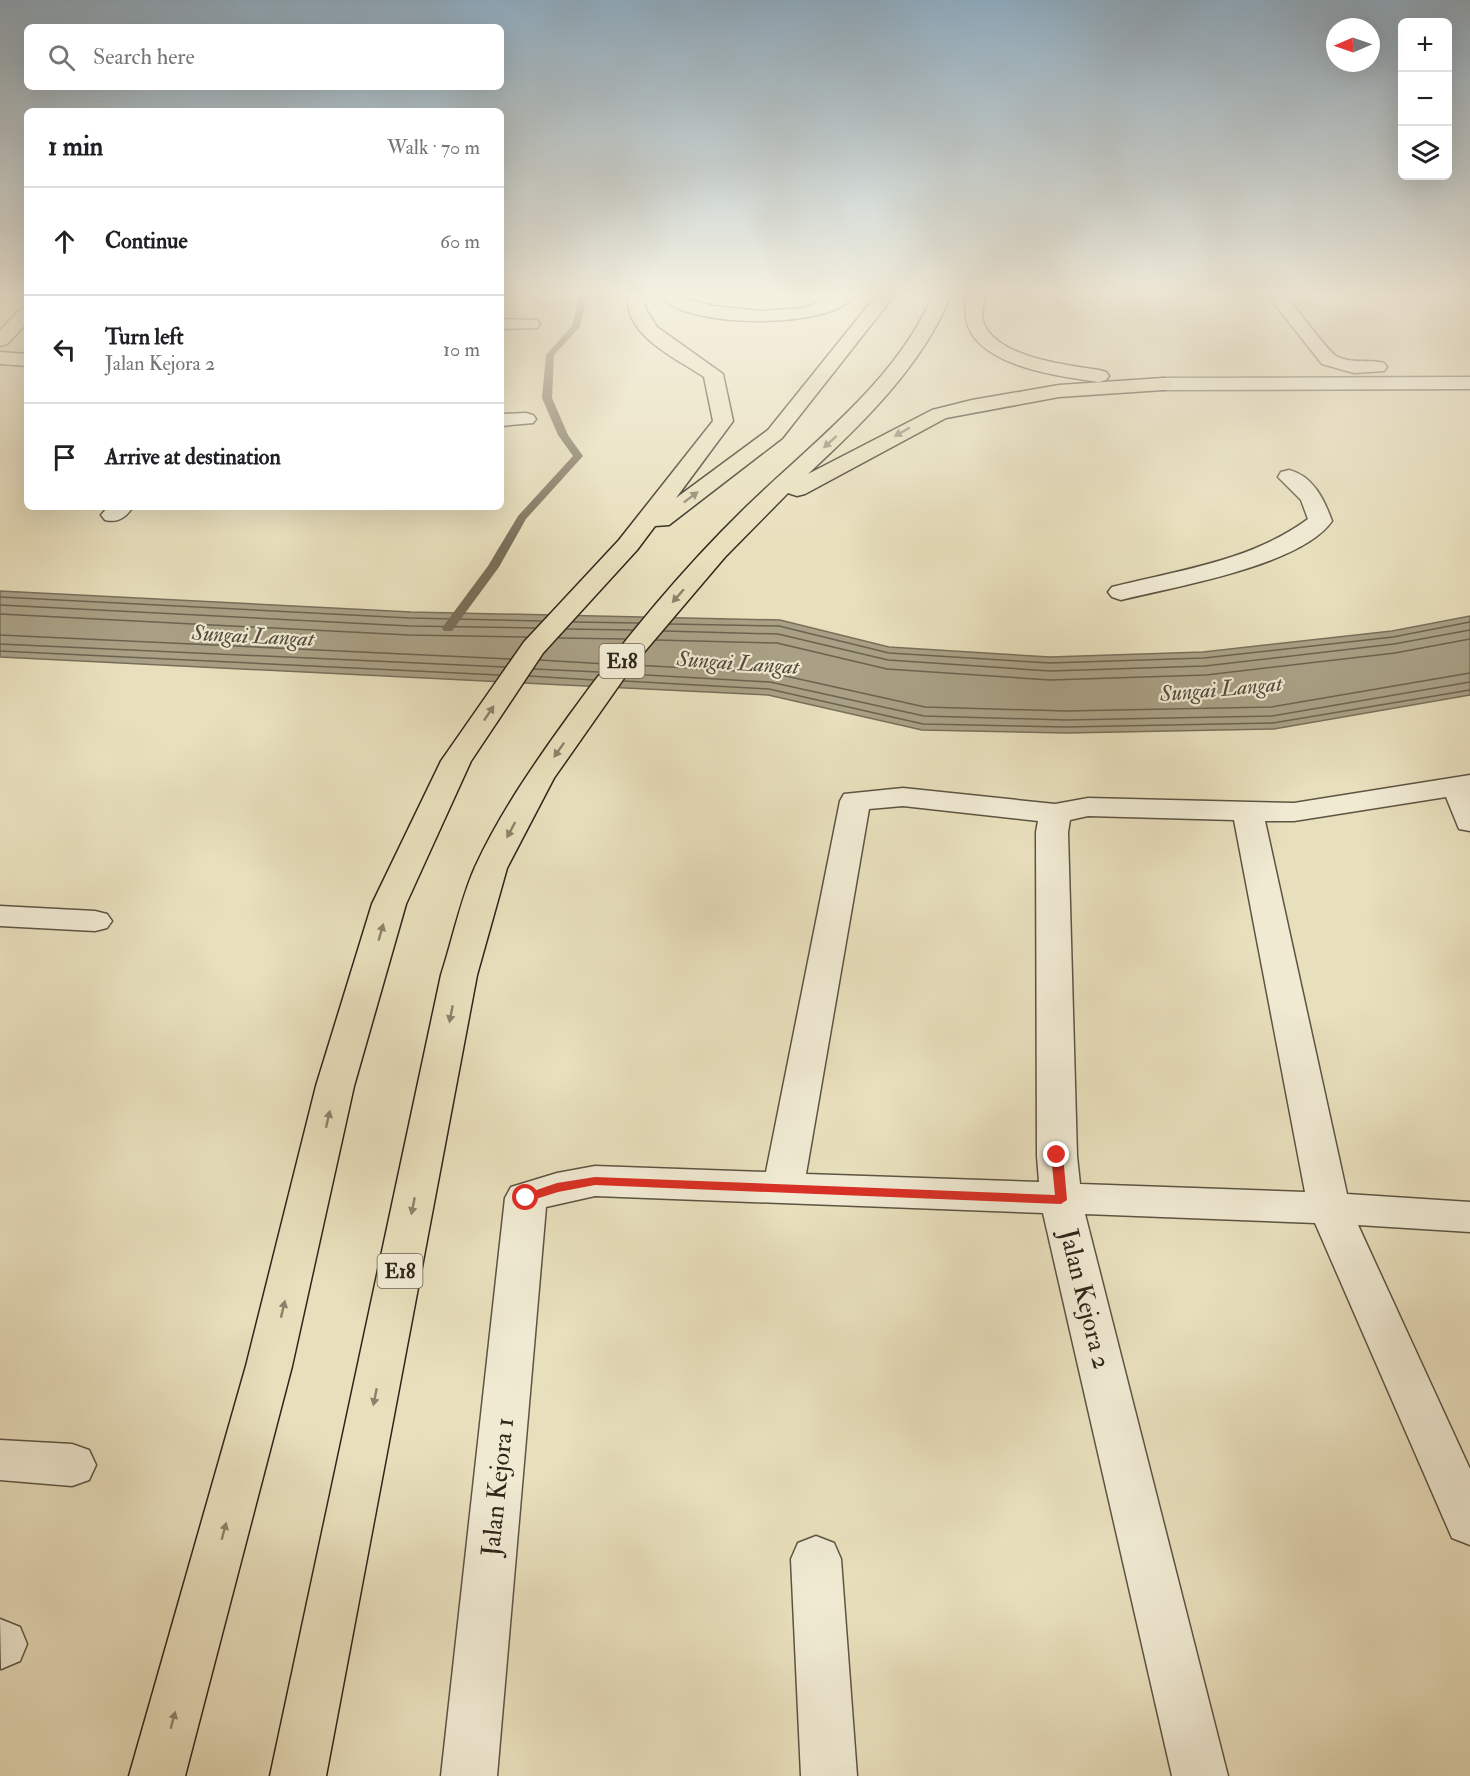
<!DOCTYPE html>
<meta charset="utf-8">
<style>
:root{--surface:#fff;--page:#f6f6f6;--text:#202124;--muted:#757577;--line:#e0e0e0}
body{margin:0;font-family:"IM FELL Double Pica",serif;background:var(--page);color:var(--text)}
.controls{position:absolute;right:18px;top:18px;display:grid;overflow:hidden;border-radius:9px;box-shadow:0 6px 24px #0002}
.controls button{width:54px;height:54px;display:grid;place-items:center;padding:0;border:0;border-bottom:2px solid var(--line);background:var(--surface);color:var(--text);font:30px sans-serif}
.compass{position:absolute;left:1326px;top:18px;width:54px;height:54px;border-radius:50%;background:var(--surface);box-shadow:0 6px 24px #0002;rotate:268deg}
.stop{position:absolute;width:18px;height:18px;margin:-14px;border:4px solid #d93025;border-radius:50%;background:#fff}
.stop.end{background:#d93025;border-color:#fff;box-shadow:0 2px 6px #0008}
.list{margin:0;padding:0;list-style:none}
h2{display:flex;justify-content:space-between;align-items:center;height:78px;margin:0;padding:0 24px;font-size:26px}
h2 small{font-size:20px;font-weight:400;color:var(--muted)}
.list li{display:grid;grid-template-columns:39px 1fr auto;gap:18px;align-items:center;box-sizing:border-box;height:108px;padding:0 24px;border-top:2px solid var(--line)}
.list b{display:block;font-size:22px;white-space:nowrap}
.list p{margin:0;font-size:20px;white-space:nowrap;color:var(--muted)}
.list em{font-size:20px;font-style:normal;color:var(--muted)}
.icon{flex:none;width:33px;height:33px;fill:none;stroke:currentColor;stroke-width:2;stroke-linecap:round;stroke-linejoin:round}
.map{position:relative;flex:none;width:1470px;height:1776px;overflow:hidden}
.search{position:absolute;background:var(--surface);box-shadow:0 6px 24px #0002;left:24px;top:24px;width:480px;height:66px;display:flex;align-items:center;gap:15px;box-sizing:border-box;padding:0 21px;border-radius:9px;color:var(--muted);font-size:22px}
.panel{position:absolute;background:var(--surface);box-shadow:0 6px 24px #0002;left:24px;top:108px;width:480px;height:402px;border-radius:9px}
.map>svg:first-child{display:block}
.water{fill:#a9a085;stroke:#786f5a;stroke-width:1.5}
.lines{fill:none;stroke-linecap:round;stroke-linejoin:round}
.shore{stroke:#6c6350;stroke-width:1.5}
.stream{fill:#786f5a;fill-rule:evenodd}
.minor-casing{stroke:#5d5442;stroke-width:3}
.highway-casing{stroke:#2f261a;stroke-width:3}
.minor{fill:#f0ead3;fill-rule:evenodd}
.highway{fill:#e8dfbc;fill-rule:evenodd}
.oneway{fill:#8c826b}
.route{fill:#d93025}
.labels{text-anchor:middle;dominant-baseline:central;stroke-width:4.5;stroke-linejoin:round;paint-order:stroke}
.shield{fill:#f0ead3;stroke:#696152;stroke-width:1.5}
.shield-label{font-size:20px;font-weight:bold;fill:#2f261a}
.water-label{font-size:22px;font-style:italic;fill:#544b3a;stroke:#f0ead3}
.near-street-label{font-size:26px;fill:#2f261a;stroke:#f0ead3}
</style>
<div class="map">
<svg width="1470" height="1776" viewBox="0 0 1470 1776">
<rect width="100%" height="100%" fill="#e8dfbc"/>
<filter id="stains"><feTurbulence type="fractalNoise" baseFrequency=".00333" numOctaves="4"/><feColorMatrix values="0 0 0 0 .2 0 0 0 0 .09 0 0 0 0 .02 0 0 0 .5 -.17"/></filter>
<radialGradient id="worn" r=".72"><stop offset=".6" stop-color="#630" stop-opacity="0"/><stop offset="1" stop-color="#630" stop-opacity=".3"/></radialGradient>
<path class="water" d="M 0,591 L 411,612 L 780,620 L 889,647 L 1050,657 L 1203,652 L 1392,631 L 1470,616 L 1470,695 L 1274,729 L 1067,733 L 922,730 L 768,695 L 0,657 Z"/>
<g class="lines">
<g class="shore">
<path d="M 0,597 L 410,618 L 541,621"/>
<path d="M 0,605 L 410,626 L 535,628"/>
<path d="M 0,614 L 409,635 L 526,637"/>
<path d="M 574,622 L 638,623"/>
<path d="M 670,624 L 779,626 L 889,653 L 1050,663 L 1204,658 L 1393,637 L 1470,622"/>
<path d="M 567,629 L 632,630"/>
<path d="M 664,631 L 778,634 L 888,660 L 1050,671 L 1205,666 L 1394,644 L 1470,630"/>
<path d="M 0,635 L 511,659"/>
<path d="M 559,638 L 625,639"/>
<path d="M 656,640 L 777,643 L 887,669 L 1050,680 L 1206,675 L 1395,653 L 1470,639"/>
<path d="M 0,644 L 505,667"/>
<path d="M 0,651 L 499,675"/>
<path d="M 540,660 L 606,664"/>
<path d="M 635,665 L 772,673 L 925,707 L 1066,711 L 1271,707 L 1470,673"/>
<path d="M 534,669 L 599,672"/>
<path d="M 629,674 L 770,682 L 924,716 L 1066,720 L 1272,716 L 1470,682"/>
<path d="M 529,676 L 594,680"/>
<path d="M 624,681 L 769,689 L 923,724 L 1066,727 L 1273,723 L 1470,690"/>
</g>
<path class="stream" d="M 579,297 L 587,297 L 580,327 L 554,355 L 552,398 L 568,435 L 583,456 L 526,519 L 499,567 L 452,631 L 444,631 L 442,628 L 488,566 L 518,516 L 573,456 L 558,435 L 542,398 L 546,355 L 572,326 Z"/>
<defs>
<g id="minor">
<path d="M 1269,297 L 1287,297 C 1296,308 1327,350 1336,356 C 1350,364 1369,359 1384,363 L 1387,367 L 1384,371 L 1354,373 L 1322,364 Z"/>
<path d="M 27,308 L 27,323 L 7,344 L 0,346 L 0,330 L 21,309 Z"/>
<path d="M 501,319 L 537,320 L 540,324 L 537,328 L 501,329 Z"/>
<path d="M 0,352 L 27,354 L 27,366 L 0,364 Z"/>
<path d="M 1470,377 L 1470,389 L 1163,390 L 1156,388 L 1153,384 L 1156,380 L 1163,378 Z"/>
<path d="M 526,413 L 533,415 L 536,419 L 533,423 L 501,426 L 501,414 Z"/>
<path d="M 1289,470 C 1313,476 1324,499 1332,521 C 1301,566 1173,587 1121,600 L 1112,597 L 1108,592 L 1112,587 C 1179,570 1251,561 1308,519 L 1301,500 L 1278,477 L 1281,472 Z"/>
<path d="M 108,507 L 133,507 C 125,518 118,523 105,520 L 101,515 Z"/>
<path d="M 1470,775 L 1470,831 L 1459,829 L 1446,797 L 1294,821 L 1265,821 L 1347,1194 L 1470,1202 L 1470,1232 L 1358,1225 L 1470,1469 L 1470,1545 L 1452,1538 L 1315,1223 L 1085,1214 L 1228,1776 L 1172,1776 L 1043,1213 L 595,1196 L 546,1207 L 497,1776 L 441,1776 L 505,1198 L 511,1187 L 557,1173 L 595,1166 L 766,1172 L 840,801 L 844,794 L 903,788 L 1055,804 L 1088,798 L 1294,803 ZM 903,806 L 1038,821 L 1036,832 L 1037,1156 L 1039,1182 L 806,1174 L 869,809 ZM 1088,816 L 1234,820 L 1305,1192 L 1080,1184 L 1077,1156 L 1068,832 L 1070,820 Z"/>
<path d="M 0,906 L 95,911 L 107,914 L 112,921 L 107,928 L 95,931 L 0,926 Z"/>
<path d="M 0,1440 L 72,1444 L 89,1450 L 96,1465 L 89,1480 L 72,1486 L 0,1480 Z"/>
<path d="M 816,1536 L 834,1543 L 841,1559 L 857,1776 L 801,1776 L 791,1559 L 798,1543 Z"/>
<path d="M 0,1619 L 20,1627 L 27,1644 L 20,1661 L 1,1669 Z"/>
</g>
<g id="highway">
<path d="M 628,297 L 646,297 L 645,308 L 657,327 L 723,374 L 733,421 L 676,498 L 768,430 L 875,297 L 893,297 L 782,438 L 669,525 L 655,526 L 637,550 L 543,653 L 471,761 L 406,904 L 354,1086 L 292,1366 L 185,1776 L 129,1776 L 246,1366 L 316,1086 L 372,904 L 441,761 L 524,642 L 619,540 L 713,421 L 704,377 C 676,358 625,336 628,297 Z"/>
<path d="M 662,297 L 680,297 L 713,306 L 760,311 L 805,308 L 832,297 L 853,297 C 829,330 683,328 662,297 Z"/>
<path d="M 932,297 L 950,297 C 922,366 862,424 808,474 L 932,410 L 972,400 L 1059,385 L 1163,378 L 1170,380 L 1173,384 L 1170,388 L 1163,390 L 1059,397 L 946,418 L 805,494 L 797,496 L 788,493 L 725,557 L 634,664 L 554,778 L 507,868 L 477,975 L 326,1776 L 270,1776 L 441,975 C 452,941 461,898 475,867 C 500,813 534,764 568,717 C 622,642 681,570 747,506 C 812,443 895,382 932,297 Z"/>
<path d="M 967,297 L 985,297 C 983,305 981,316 984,324 C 999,358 1067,365 1099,370 L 1106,372 L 1109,376 L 1106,380 L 1099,382 C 1053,375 951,364 967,297 Z"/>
</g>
</defs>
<use href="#minor" class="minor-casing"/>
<use href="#highway" class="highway-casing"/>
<use href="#minor" class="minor"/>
<use href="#highway" class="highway"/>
</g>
<defs><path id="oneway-solid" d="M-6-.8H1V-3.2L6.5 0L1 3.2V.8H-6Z" transform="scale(1.5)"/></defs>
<g class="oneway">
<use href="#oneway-solid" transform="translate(902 432) rotate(151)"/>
<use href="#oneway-solid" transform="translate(830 442) rotate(138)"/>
<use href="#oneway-solid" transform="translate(691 497) rotate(-37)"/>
<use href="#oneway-solid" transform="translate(678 596) rotate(131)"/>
<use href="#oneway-solid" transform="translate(489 713) rotate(-56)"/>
<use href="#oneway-solid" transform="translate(559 750) rotate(125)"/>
<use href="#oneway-solid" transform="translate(511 830) rotate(118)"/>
<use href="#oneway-solid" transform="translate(381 932) rotate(-74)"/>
<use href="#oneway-solid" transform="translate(451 1014) rotate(101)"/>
<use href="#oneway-solid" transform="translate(328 1119) rotate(-77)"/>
<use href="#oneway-solid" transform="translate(413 1206) rotate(101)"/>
<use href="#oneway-solid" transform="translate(283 1309) rotate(-77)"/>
<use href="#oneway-solid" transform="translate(375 1397) rotate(101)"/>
<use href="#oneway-solid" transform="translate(224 1531) rotate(-75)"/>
<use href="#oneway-solid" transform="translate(173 1720) rotate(-75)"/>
</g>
<linearGradient id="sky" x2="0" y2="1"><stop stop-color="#8facc0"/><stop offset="0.54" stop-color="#f5f1e1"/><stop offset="1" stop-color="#f5f1e1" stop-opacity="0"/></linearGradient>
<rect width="1470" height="545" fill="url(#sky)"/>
<path class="route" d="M 1057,1151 L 1063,1155 L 1067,1200 L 1061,1204 L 595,1185 L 558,1192 L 526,1202 L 520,1198 L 522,1195 L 557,1183 L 595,1177 L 1055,1195 L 1051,1155 Z"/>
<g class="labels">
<g class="shield">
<rect x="599.5" y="644" width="45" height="34" rx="4.5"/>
<rect x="377.5" y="1254" width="45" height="34" rx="4.5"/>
</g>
<g class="shield-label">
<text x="622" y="661">E18</text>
<text x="400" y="1271">E18</text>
</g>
<g class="water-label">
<text transform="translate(253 636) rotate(3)">Sungai Langat</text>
<text transform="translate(738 663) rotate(4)">Sungai Langat</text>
<text transform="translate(1221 689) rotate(-5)">Sungai Langat</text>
</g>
<g class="near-street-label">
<text transform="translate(1085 1299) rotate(76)">Jalan Kejora 2</text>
<text transform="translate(498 1487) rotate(-84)">Jalan Kejora 1</text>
</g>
</g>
<rect width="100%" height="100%" filter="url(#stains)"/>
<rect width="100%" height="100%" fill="url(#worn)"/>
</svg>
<div class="controls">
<button>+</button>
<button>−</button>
<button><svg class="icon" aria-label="layers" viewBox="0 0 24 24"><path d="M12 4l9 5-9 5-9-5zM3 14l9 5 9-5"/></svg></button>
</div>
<svg class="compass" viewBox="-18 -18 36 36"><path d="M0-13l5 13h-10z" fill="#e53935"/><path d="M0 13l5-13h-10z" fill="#757577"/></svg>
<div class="stop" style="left:526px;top:1198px"></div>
<div class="stop end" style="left:1057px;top:1155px"></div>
<div class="search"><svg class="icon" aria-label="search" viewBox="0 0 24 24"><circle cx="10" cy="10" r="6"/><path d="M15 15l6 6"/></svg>Search here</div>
<section class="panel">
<h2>1 min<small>Walk · 70 m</small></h2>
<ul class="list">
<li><svg class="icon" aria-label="ahead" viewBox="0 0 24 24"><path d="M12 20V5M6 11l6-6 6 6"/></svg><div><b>Continue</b></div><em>60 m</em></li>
<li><svg class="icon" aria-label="left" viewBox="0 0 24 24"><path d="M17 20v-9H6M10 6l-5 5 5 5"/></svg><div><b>Turn left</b><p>Jalan Kejora 2</p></div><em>10 m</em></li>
<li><svg class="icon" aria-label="arrive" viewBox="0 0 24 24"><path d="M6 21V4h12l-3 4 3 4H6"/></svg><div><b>Arrive at destination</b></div></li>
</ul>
</section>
</div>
